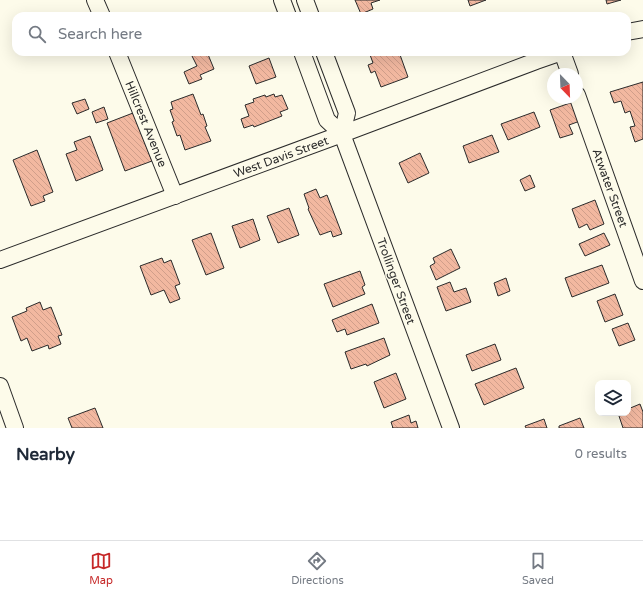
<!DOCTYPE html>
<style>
:root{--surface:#fff;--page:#f2f2f3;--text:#1f2937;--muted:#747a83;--line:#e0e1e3;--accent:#c62828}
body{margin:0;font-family:"Varela Round",sans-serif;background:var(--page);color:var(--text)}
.controls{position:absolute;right:12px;bottom:12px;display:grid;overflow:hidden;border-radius:8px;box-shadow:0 4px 16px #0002}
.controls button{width:36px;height:36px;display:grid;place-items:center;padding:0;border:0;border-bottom:1px solid var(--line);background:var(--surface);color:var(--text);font:20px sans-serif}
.compass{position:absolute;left:547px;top:68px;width:36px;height:36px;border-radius:50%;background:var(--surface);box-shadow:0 4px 16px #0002;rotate:157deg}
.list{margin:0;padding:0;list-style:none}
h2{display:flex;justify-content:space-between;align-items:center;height:52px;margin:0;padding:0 16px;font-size:17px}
h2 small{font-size:13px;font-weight:400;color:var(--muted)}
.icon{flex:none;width:22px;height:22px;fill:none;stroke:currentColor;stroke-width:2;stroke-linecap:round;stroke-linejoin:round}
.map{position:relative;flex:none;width:643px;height:428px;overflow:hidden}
.search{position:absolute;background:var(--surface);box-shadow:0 4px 16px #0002;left:12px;right:12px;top:12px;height:44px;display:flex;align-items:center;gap:10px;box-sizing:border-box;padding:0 14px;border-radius:12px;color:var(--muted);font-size:15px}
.sheet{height:112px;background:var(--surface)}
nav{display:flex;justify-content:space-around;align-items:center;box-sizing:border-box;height:56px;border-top:1px solid var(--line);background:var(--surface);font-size:11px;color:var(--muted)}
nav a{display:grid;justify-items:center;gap:2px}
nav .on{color:var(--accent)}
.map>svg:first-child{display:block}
.building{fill:url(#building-back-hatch);stroke:#2b2b2b}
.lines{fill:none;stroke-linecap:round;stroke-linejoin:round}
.minor-casing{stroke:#2b2b2b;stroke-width:18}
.minor{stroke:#fdfbea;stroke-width:16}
.labels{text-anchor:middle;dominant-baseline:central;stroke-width:3;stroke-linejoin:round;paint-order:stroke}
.street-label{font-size:12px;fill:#2b2b2b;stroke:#fdfbea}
</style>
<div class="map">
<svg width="643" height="428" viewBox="0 0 643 428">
<defs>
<pattern id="building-back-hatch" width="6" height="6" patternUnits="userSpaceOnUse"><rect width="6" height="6" fill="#f2b8a0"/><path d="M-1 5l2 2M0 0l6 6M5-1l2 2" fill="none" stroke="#d09e8a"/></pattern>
</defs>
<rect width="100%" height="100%" fill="#fdfbea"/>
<g class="building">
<path d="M 355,0 L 380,0 L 371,3 L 373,9 L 361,14 Z"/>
<path d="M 468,0 L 486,0 L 470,6 Z"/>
<path d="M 606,0 L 621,0 L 607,4 Z"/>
<path d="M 190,52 L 207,52 L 214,69 L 200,75 L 202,79 L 189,84 L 184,72 L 197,66 Z"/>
<path d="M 369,52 L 399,52 L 408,77 L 381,87 L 375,71 L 371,73 L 368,65 L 373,63 Z"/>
<path d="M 269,58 L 276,77 L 256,84 L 249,66 Z"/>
<path d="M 643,82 L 643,139 L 635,142 L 630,127 L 635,126 L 630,111 L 625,113 L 621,101 L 614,103 L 610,92 Z"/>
<path d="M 193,94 L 201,115 L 203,114 L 207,126 L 205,127 L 211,141 L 185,150 L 180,135 L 177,136 L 172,122 L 174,121 L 170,110 L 173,109 L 171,102 Z"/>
<path d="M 274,94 L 275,97 L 282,95 L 288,109 L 280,112 L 282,116 L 254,127 L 253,125 L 244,128 L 241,119 L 249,116 L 245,105 L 254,102 L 253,99 L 265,95 L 266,97 Z"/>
<path d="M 85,99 L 89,109 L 77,114 L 72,103 Z"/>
<path d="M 573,102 L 580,121 L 569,125 L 573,134 L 560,138 L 550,110 Z"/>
<path d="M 104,107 L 108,119 L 96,123 L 92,112 Z"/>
<path d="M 534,112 L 540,127 L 508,140 L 501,124 Z"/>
<path d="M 133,113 L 152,161 L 125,171 L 107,123 Z"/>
<path d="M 492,135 L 499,152 L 469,163 L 463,146 Z"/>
<path d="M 90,136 L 103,170 L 76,181 L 66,154 L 77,150 L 74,142 Z"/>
<path d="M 37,150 L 53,192 L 43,196 L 45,201 L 31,206 L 13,160 Z"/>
<path d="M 420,153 L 429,173 L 408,183 L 399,163 Z"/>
<path d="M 530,175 L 535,187 L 525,191 L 520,180 Z"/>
<path d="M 316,189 L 320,198 L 327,195 L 342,234 L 333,237 L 331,231 L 320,235 L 308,209 L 309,208 L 304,194 Z"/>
<path d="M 595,200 L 604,224 L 590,230 L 587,224 L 579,228 L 572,209 Z"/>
<path d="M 289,208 L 299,235 L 278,243 L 267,216 Z"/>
<path d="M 253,219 L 260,240 L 240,248 L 232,226 Z"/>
<path d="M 211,233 L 224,268 L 206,275 L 192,240 Z"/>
<path d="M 604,233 L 610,245 L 585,256 L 579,244 Z"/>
<path d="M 451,249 L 460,268 L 436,280 L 430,266 L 435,263 L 433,258 Z"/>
<path d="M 162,258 L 164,263 L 171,260 L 180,284 L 175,286 L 180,299 L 170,303 L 164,290 L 151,295 L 140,266 Z"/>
<path d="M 602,265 L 609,283 L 572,297 L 565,278 Z"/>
<path d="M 360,271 L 365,285 L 362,287 L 365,294 L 333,307 L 324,284 Z"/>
<path d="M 506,278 L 510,291 L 498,296 L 494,283 Z"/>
<path d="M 450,282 L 454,292 L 466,288 L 471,302 L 446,311 L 437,287 Z"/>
<path d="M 615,294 L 623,315 L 605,322 L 597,301 Z"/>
<path d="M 40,302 L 43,310 L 51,307 L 62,335 L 58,336 L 61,344 L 49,349 L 48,345 L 32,351 L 27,338 L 21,341 L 12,317 L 27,311 L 26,308 Z"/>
<path d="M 372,304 L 379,323 L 347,335 L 345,329 L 337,332 L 332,320 Z"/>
<path d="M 628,323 L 635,340 L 619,346 L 612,329 Z"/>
<path d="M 384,338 L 390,355 L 367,366 L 366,364 L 351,369 L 345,352 Z"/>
<path d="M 495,344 L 501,360 L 472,371 L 466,355 Z"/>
<path d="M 516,368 L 524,388 L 484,405 L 475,384 Z"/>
<path d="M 396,373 L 406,399 L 384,408 L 374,382 Z"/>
<path d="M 640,404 L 643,412 L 643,428 L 623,428 L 618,413 L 628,413 L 628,409 Z"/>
<path d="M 95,408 L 103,428 L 72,428 L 68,418 Z"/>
<path d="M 409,415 L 411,423 L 416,421 L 418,428 L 392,428 L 393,428 L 391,422 Z"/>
<path d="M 580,418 L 584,428 L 559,428 L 559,426 Z"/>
<path d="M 544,419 L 547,428 L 526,428 L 525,426 Z"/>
</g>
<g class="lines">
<defs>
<g id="minor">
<path d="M 95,0 L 102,16"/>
<path d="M 282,0 L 288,16"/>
<path d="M 305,0 L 311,16"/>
<path d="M 627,32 L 643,29"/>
<path d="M 117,52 L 175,196"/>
<path d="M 302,52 L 327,120 L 342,134 L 451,428"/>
<path d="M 324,52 L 347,113 L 342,134"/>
<path d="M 562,52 L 570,74"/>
<path d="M 577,95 L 643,281"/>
<path d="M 0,260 L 342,134 L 536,61 L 562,52"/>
<path d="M 0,386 L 15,428"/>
</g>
</defs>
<use href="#minor" class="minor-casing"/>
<use href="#minor" class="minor"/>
</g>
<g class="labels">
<g class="street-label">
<text transform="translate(146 124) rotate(68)">Hillcrest Avenue</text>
<text transform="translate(281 157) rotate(-20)">West Davis Street</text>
<text transform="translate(610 188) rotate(70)">Atwater Street</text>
<text transform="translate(396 281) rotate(70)">Trollinger Street</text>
</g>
</g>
</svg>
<div class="controls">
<button><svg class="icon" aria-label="layers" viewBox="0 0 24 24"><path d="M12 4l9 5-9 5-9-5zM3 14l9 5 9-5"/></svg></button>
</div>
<svg class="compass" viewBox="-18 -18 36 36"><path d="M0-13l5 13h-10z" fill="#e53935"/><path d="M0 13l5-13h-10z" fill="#747a83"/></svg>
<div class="search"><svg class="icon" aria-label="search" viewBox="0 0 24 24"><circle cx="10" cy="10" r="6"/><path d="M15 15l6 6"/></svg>Search here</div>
</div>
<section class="sheet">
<h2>Nearby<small>0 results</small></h2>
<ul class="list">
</ul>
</section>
<nav>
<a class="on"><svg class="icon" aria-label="map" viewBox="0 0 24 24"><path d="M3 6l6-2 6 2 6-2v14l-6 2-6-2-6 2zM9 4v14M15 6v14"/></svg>Map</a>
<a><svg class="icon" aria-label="directions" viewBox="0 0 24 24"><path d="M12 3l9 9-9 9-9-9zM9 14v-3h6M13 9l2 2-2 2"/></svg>Directions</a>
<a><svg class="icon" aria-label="saved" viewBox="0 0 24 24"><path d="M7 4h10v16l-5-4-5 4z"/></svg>Saved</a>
</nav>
